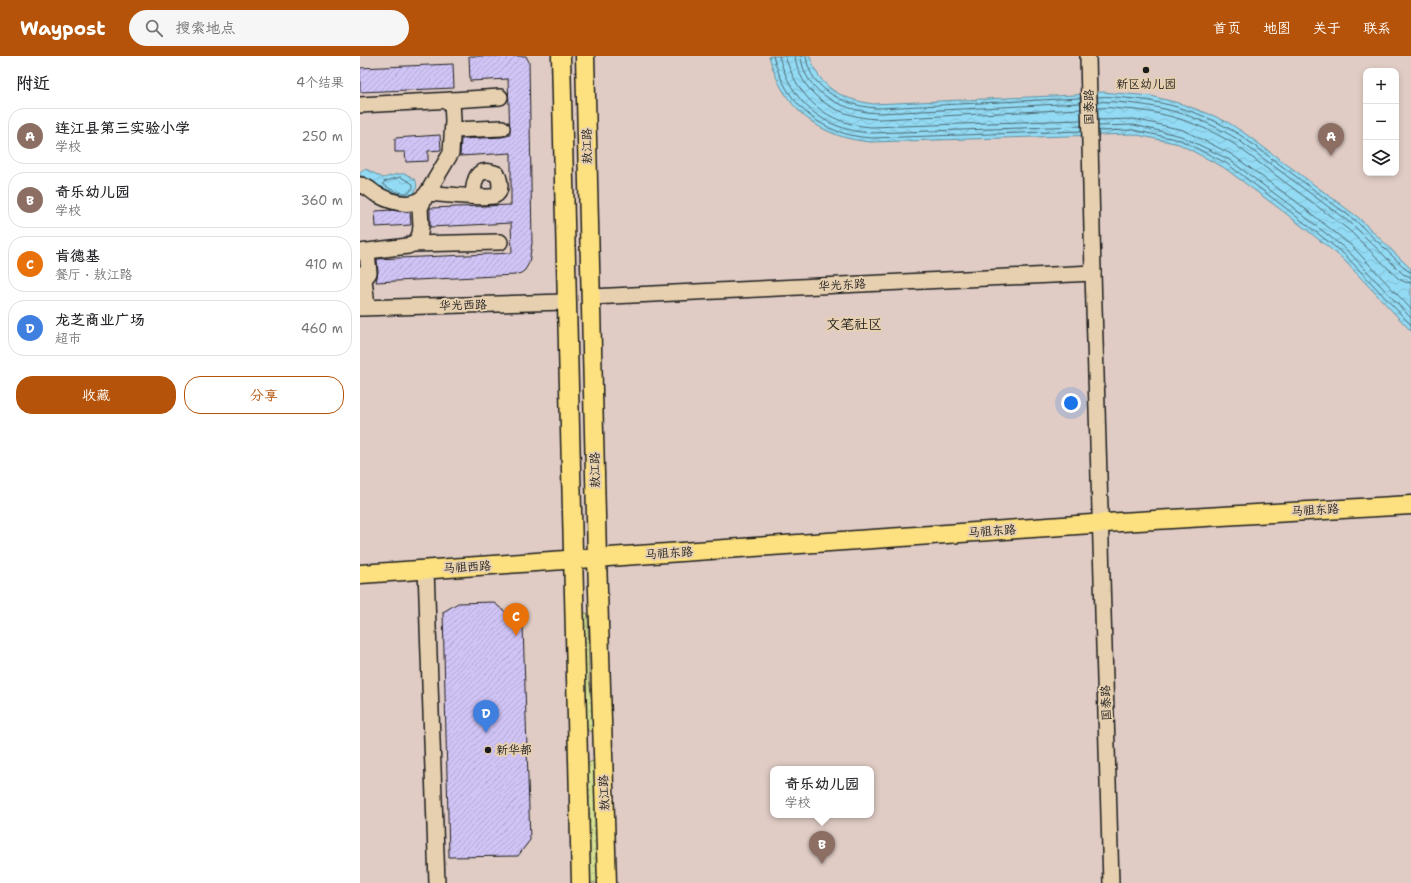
<!DOCTYPE html>
<html lang="zh">
<meta charset="utf-8">
<style>
:root{--surface:#fff;--page:#f6f6f6;--text:#202124;--muted:#757577;--line:#e0e0e0;--accent:#b45309}
body{margin:0;font-family:"Shantell Sans","LXGW WenKai TC",sans-serif;background:var(--page);color:var(--text)}
.controls{position:absolute;right:12px;top:12px;display:grid;overflow:hidden;border-radius:8px;box-shadow:0 2px 6px #0003}
.controls button{width:36px;height:36px;display:grid;place-items:center;padding:0;border:0;border-bottom:1px solid var(--line);background:var(--surface);color:var(--text);font:20px sans-serif}
.you{position:absolute;left:711px;top:347px;width:14px;height:14px;margin:-10px;border:3px solid #fff;border-radius:50%;background:#1a73e8;box-shadow:0 0 0 6px #1a73e833}
.badge{display:grid;place-items:center;width:26px;height:26px;border-radius:50%;background:var(--accent);color:#fff;font-size:13px;font-weight:700}
.pin{position:absolute;translate:-50% -33px;filter:drop-shadow(0 1px 2px #0008)}
.pin::after{content:'';position:absolute;top:21px;width:14px;height:12px;background:inherit;clip-path:polygon(0 0,100% 0,50% 100%)}
.popup{position:absolute;left:410px;top:710px;width:104px;height:52px;box-sizing:border-box;display:grid;place-content:center;border-radius:8px;background:var(--surface);filter:drop-shadow(0 1px 3px #0005);font-size:13px;white-space:nowrap;color:var(--muted)}
.popup b{font-size:15px;color:var(--text)}
.popup::after{content:'';position:absolute;left:50%;top:100%;margin-left:-8px;border:8px solid transparent;border-top-color:var(--surface)}
.list{margin:0;padding:0;list-style:none}
h2{display:flex;justify-content:space-between;align-items:center;height:52px;margin:0;padding:0 16px;font-size:17px}
h2 small{font-size:13px;font-weight:400;color:var(--muted)}
.list li{display:grid;grid-template-columns:26px 1fr auto;gap:12px;align-items:center;box-sizing:border-box;height:56px;margin:0 8px 8px;padding:0 8px;border:1px solid var(--line);border-radius:16px}
.list b{display:block;font-size:15px;white-space:nowrap}
.list p{margin:0;font-size:13px;white-space:nowrap;color:var(--muted)}
.list em{font-size:13px;font-style:normal;color:var(--muted)}
.actions{display:flex;gap:8px;padding:12px 16px}
.actions a{flex:1;padding:9px 0;border:1px solid var(--accent);border-radius:16px;text-align:center;font-size:14px;color:var(--accent)}
.actions .main{background:var(--accent);color:#fff}
.icon{flex:none;width:22px;height:22px;fill:none;stroke:currentColor;stroke-width:2;stroke-linecap:round;stroke-linejoin:round}
.map{position:relative;flex:none;width:1051px;height:827px;overflow:hidden}
header{display:flex;align-items:center;gap:24px;box-sizing:border-box;height:56px;padding:0 20px;background:var(--accent);color:#fff}
header strong{font-size:19px}
nav{display:flex;gap:22px;margin-inline-start:auto;font-size:14px}
.search{width:280px;height:36px;background:var(--page);display:flex;align-items:center;gap:10px;box-sizing:border-box;padding:0 14px;border-radius:22px;color:var(--muted);font-size:15px}
main{display:flex}
aside{flex:1;background:var(--surface)}
.map>svg:first-child{display:block}
.grass{fill:url(#grass-dots);stroke:#797e58}
.water{fill:url(#water-waves);stroke:#638f9e}
.lines{fill:none;stroke-linecap:round;stroke-linejoin:round}
.shore{stroke:#4c6872;stroke-width:1}
.building{fill:url(#building-hatch);stroke:#1c1c1c}
.minor-casing{stroke:#1c1c1c;stroke-width:18}
.major-casing{stroke:#1c1c1c;stroke-width:21}
.minor{stroke:#e7d0b0;stroke-width:15}
.major{stroke:#fde080;stroke-width:18}
.poi-dot{fill:#1c1c1c;stroke:#e7d0b0;stroke-width:1.5}
.labels{text-anchor:middle;dominant-baseline:central;stroke-width:4;stroke-linejoin:round;paint-order:stroke}
.poi-label{font-size:12px;fill:#1c1c1c;stroke:#e7d0b0}
.street-label{font-size:12px;fill:#1c1c1c;stroke:#e7d0b0}
.quarter-label{font-size:14px;fill:#1c1c1c;stroke:#e7d0b0}
</style>
<header>
<strong>Waypost</strong>
<div class="search"><svg class="icon" aria-label="search" viewBox="0 0 24 24"><circle cx="10" cy="10" r="6"/><path d="M15 15l6 6"/></svg>搜索地点</div>
<nav><a>首页</a><a>地图</a><a>关于</a><a>联系</a></nav>
</header>
<main>
<aside>
<h2>附近<small>4个结果</small></h2>
<ul class="list">
<li><span class="badge" style="background:#8d6e63">A</span><div><b>连江县第三实验小学</b><p>学校</p></div><em>250 m</em></li>
<li><span class="badge" style="background:#8d6e63">B</span><div><b>奇乐幼儿园</b><p>学校</p></div><em>360 m</em></li>
<li><span class="badge" style="background:#e8710a">C</span><div><b>肯德基</b><p>餐厅 · 敖江路</p></div><em>410 m</em></li>
<li><span class="badge" style="background:#3f7fe0">D</span><div><b>龙芝商业广场</b><p>超市</p></div><em>460 m</em></li>
</ul>
<div class="actions"><a class="main">收藏</a><a>分享</a></div>
</aside>
<div class="map">
<svg width="1051" height="827" viewBox="0 0 1051 827">
<defs>
<pattern id="grass-dots" width="8" height="8" patternUnits="userSpaceOnUse"><rect width="8" height="8" fill="#d6e194"/><path d="M2 2h.1M6 6h.1" fill="none" stroke="#b7c07f" stroke-width="1.8" stroke-linecap="round"/></pattern>
<pattern id="water-waves" width="16" height="10" patternUnits="userSpaceOnUse"><rect width="16" height="10" fill="#93dbf4"/><path d="M0 5q4-4 8 0t8 0" fill="none" stroke="#7ebbd1"/></pattern>
<pattern id="building-hatch" width="6" height="6" patternUnits="userSpaceOnUse"><rect width="6" height="6" fill="#d0c4f6"/><path d="M-1 1l2-2M0 6l6-6M5 7l2-2" fill="none" stroke="#b2a8d2"/></pattern>
</defs>
<rect width="100%" height="100%" fill="#e0ccc5"/>
<filter id="ink" filterUnits="userSpaceOnUse"><feTurbulence type="fractalNoise" baseFrequency=".025" numOctaves="2"/><feDisplacementMap in="SourceGraphic" scale="8" xChannelSelector="R" yChannelSelector="G"/><feConvolveMatrix kernelMatrix="1 2 1 2 8 2 1 2 1" color-interpolation-filters="sRGB"/></filter>
<g filter="url(#ink)">
<g class="grass">
<path d="M 225,557 L 227,557 L 228,560 L 229,623 L 235,671 L 233,674 L 230,676 L 226,671 L 223,559 Z"/>
<path d="M 232,705 L 236,707 L 240,827 L 230,827 L 227,710 L 229,707 Z"/>
</g>
<g class="water">
<path d="M 409,0 L 450,0 C 459,32 481,43 513,48 L 715,39 L 742,36 L 791,40 L 822,48 L 852,59 L 869,67 L 883,76 L 999,162 L 1051,213 L 1051,275 L 982,202 L 924,156 L 863,111 L 819,88 L 773,78 L 511,86 C 458,82 422,51 409,0 Z"/>
<path d="M 4,113 L 8,114 L 23,122 C 37,119 44,113 56,125 C 58,132 55,138 49,141 L 28,137 L 8,123 L 0,119 L 0,116 Z"/>
</g>
<g class="lines">
<g class="shore">
<path d="M 413,0 C 426,49 461,79 511,82 L 721,75"/>
<path d="M 419,0 C 431,46 463,74 511,77 L 721,70"/>
<path d="M 425,0 C 438,42 466,68 511,71 L 721,64"/>
<path d="M 435,0 C 435,6 438,12 440,18 C 454,49 489,63 521,63 L 721,53"/>
<path d="M 441,0 C 443,38 488,57 521,57 L 721,47"/>
<path d="M 446,0 C 449,35 490,52 520,52 L 720,42"/>
<path d="M 737,41 C 747,40 756,41 765,42 C 806,45 845,57 880,79 L 996,165 L 1047,214 L 1051,216"/>
<path d="M 738,46 C 747,45 756,46 765,47 C 806,50 843,62 877,83 L 993,169 L 1043,218 L 1051,221"/>
<path d="M 738,52 C 746,51 754,52 763,53 C 803,55 840,67 874,88 L 989,174 L 1039,223 L 1045,226 L 1051,227"/>
<path d="M 738,64 L 774,63 L 823,74 L 871,98 L 934,144 L 992,190 L 1051,253"/>
<path d="M 738,70 L 774,69 L 821,80 L 868,103 L 930,149 L 988,195 L 1051,262"/>
<path d="M 738,75 L 773,74 L 820,84 L 866,107 L 927,153 L 985,199 L 1051,269"/>
<path d="M 41,121 L 53,128 L 53,131 L 49,137 C 40,138 30,134 23,128 L 24,126 Z"/>
</g>
</g>
<g class="building">
<path d="M 109,0 L 166,0 L 169,6 L 172,187 L 169,207 L 165,214 L 161,217 L 155,219 L 16,226 L 18,216 L 17,203 L 152,197 L 151,167 L 70,171 L 70,152 L 151,149 L 151,97 L 100,100 L 101,83 L 142,81 L 150,79 L 148,23 L 110,25 Z"/>
<path d="M 93,8 L 94,32 L 0,36 L 0,12 Z"/>
<path d="M 80,79 L 81,94 L 68,95 L 68,105 L 46,106 L 45,96 L 35,96 L 35,82 Z"/>
<path d="M 33,154 L 50,156 L 51,169 L 16,171 L 15,155 Z"/>
<path d="M 133,546 L 163,570 L 170,784 L 158,800 L 89,801 L 83,556 L 98,547 Z"/>
</g>
<g class="lines">
<defs>
<g id="minor">
<path d="M 728,0 L 733,217 L 751,827"/>
<path d="M 92,44 L 140,41"/>
<path d="M 0,49 L 92,44 L 93,65 L 91,97 L 66,139 L 60,152 L 61,170 L 60,178 L 56,186 L 48,190 L 0,196"/>
<path d="M 93,74 L 142,72"/>
<path d="M 0,129 C 7,130 10,134 16,138 C 27,144 43,150 56,146 C 59,145 63,141 66,139"/>
<path d="M 67,137 C 80,138 125,143 134,140 C 143,136 140,124 137,118 C 116,110 114,123 113,140"/>
<path d="M 51,188 L 140,186"/>
<path d="M 0,218 L 4,223 L 7,251"/>
<path d="M 4,223 L 9,217 L 7,196"/>
<path d="M 231,241 L 733,217"/>
<path d="M 0,252 L 206,246"/>
<path d="M 66,513 L 77,827"/>
</g>
<g id="major">
<path d="M 201,0 L 221,827"/>
<path d="M 225,0 L 237,502 L 247,827"/>
<path d="M 0,518 L 761,466 L 1051,449"/>
</g>
</defs>
<use href="#minor" class="minor-casing"/>
<use href="#major" class="major-casing"/>
<use href="#minor" class="minor"/>
<use href="#major" class="major"/>
</g>
</g>
<g class="poi-dot">
<circle cx="786" cy="14" r="4"/>
<circle cx="128" cy="694" r="4"/>
</g>
<g class="labels">
<g class="poi-label">
<text x="786" y="28">新区幼儿园</text>
<text x="136" y="694" text-anchor="start">新华都</text>
</g>
<g class="street-label">
<text transform="translate(729 51) rotate(-91)">国泰路</text>
<text transform="translate(227 90) rotate(-91)">敖江路</text>
<text transform="translate(482 229) rotate(-3)">华光东路</text>
<text transform="translate(103 249) rotate(-1)">华光西路</text>
<text transform="translate(235 414) rotate(-91)">敖江路</text>
<text transform="translate(955 454) rotate(-3)">马祖东路</text>
<text transform="translate(632 475) rotate(-4)">马祖东路</text>
<text transform="translate(309 497) rotate(-4)">马祖东路</text>
<text transform="translate(107 511) rotate(-3)">马祖西路</text>
<text transform="translate(746 647) rotate(-92)">国泰路</text>
<text transform="translate(244 737) rotate(-92)">敖江路</text>
</g>
<g class="quarter-label">
<text x="494" y="268">文笔社区</text>
</g>
</g>
</svg>
<div class="controls">
<button>+</button>
<button>−</button>
<button><svg class="icon" aria-label="layers" viewBox="0 0 24 24"><path d="M12 4l9 5-9 5-9-5zM3 14l9 5 9-5"/></svg></button>
</div>
<div class="you"></div>
<div class="pin badge" style="left:971px;top:100px;background:#8d6e63">A</div>
<div class="pin badge" style="left:462px;top:808px;background:#8d6e63">B</div>
<div class="popup"><b>奇乐幼儿园</b>学校</div>
<div class="pin badge" style="left:156px;top:580px;background:#e8710a">C</div>
<div class="pin badge" style="left:126px;top:677px;background:#3f7fe0">D</div>
</div>
</main>
